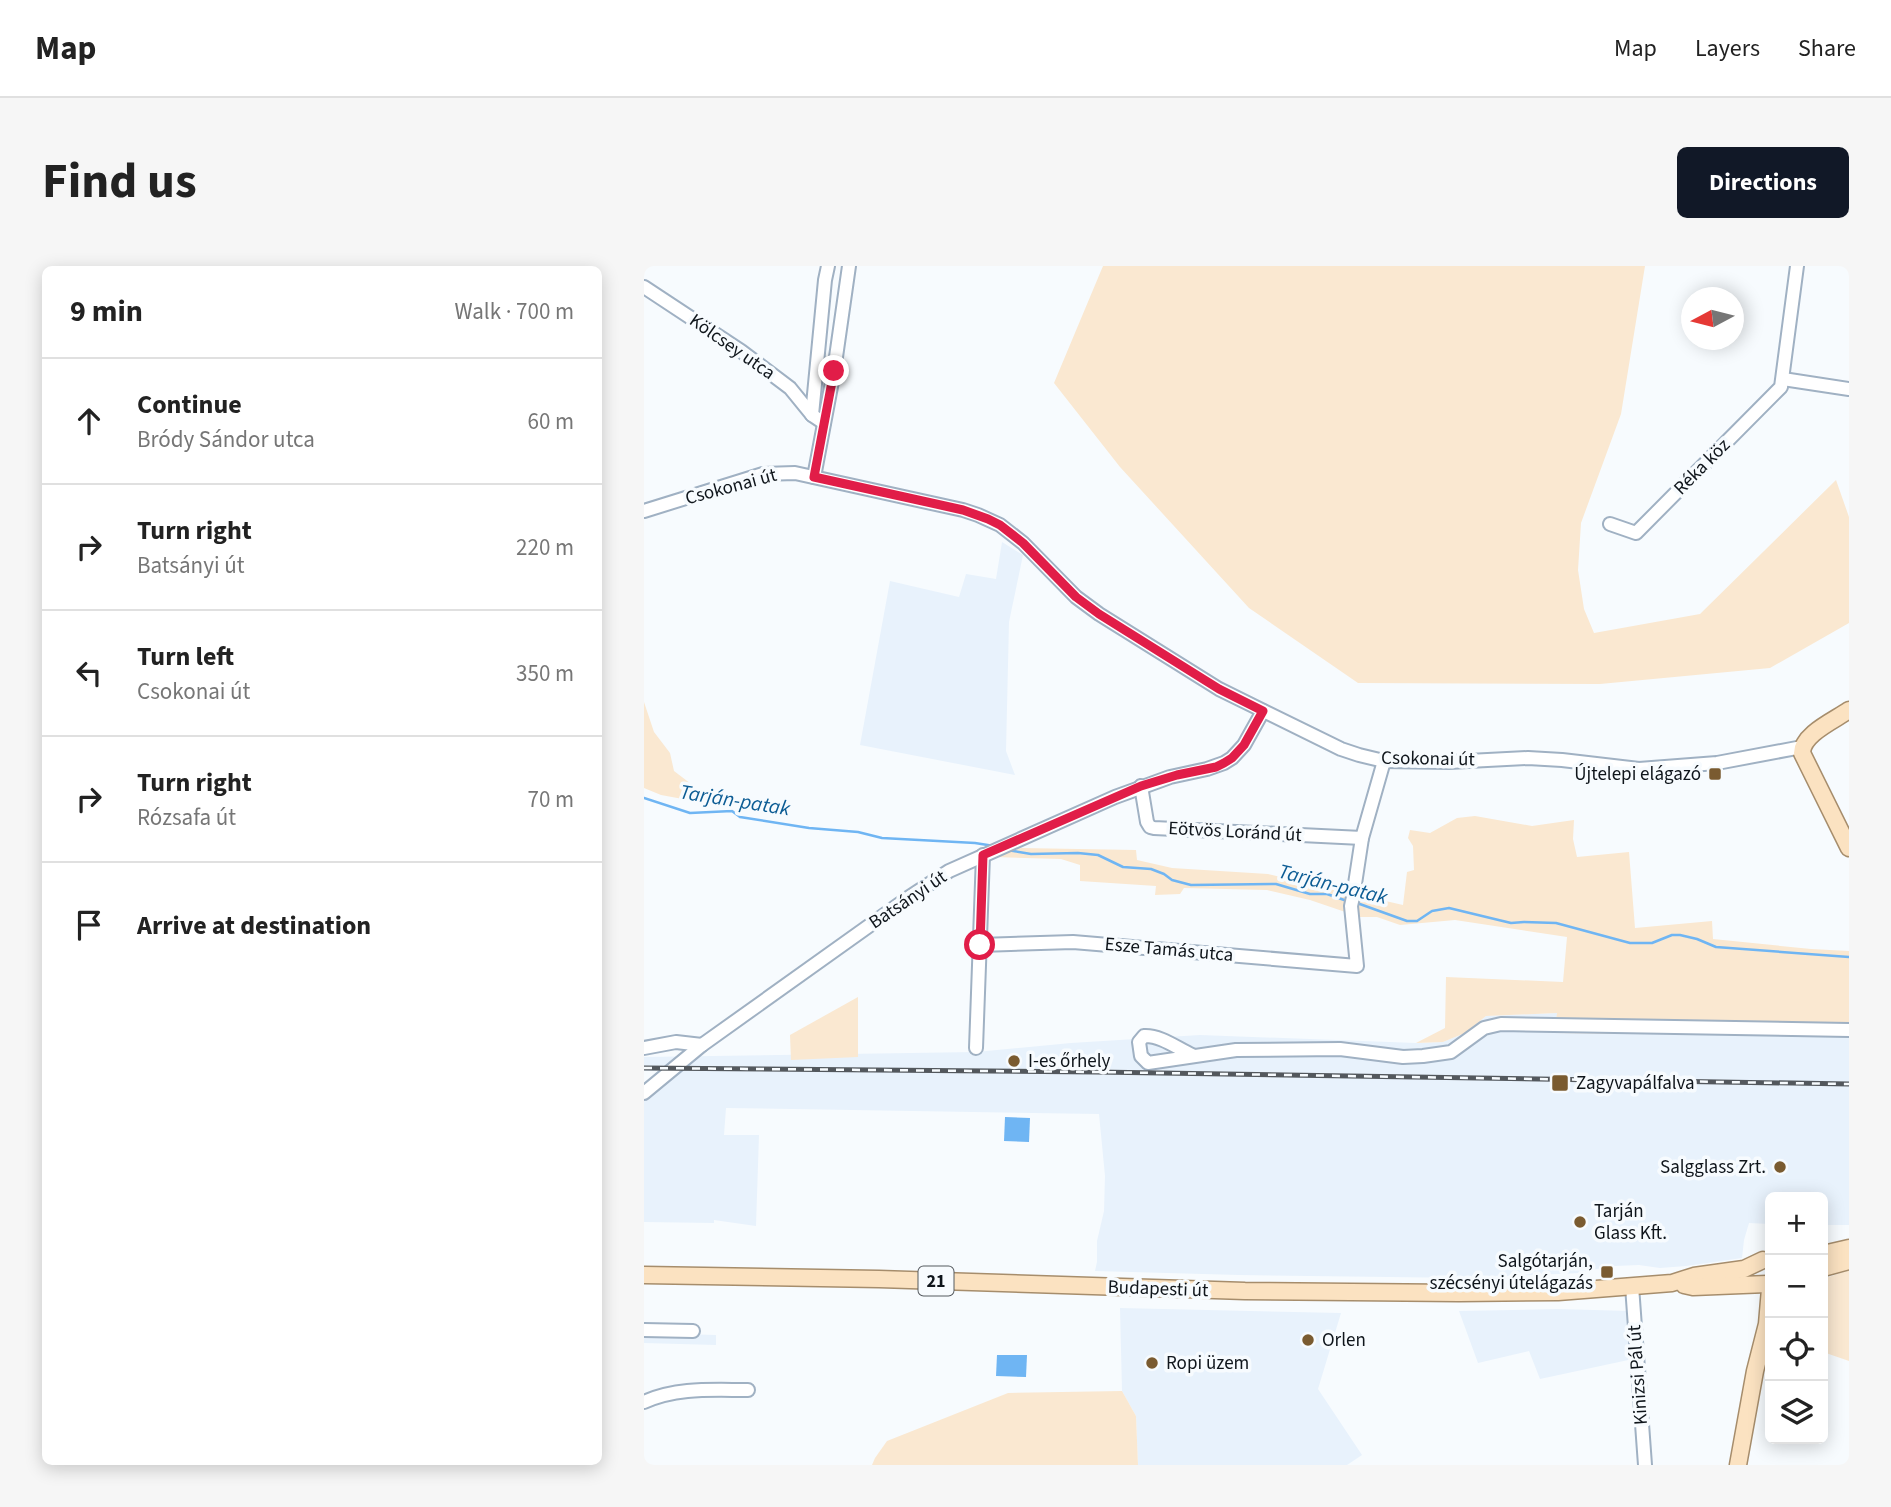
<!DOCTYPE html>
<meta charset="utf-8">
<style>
:root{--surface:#fff;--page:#f6f6f6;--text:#222;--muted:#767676;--line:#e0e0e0;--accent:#111827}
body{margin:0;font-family:"Source Sans 3",sans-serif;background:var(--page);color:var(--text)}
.controls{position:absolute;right:21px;bottom:21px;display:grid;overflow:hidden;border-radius:10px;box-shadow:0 4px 18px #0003}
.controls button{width:63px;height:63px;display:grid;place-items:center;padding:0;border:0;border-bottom:2px solid var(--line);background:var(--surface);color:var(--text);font:35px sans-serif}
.compass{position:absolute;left:1037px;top:21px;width:63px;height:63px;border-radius:50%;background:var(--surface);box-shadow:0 4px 18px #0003;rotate:263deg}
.stop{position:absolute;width:21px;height:21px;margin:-16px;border:5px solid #e11d48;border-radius:50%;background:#fff}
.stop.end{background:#e11d48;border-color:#fff;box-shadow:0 2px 7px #0008}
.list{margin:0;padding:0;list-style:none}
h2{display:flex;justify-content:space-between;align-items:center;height:91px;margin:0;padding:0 28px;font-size:30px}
h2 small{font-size:23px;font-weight:400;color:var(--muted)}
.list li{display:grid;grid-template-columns:46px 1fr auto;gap:21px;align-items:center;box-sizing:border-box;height:126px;padding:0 28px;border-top:2px solid var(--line)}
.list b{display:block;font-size:26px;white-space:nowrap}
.list p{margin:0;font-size:23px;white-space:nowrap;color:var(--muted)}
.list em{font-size:23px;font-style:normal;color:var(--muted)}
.icon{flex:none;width:38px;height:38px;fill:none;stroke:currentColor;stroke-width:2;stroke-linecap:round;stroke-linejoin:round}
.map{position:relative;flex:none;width:1205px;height:1199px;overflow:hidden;border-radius:10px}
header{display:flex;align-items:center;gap:42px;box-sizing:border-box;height:98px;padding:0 35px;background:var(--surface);border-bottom:2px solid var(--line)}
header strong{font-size:33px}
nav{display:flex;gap:38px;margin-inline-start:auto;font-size:24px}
.intro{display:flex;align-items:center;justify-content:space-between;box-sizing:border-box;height:168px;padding:0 42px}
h1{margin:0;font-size:49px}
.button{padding:18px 32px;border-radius:10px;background:var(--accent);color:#fff;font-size:24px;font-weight:700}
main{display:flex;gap:42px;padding:0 42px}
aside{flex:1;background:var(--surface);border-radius:10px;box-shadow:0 4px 18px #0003}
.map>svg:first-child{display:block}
.built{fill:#e8f2fc}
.green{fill:#fae8d1}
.water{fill:#6fb5f3}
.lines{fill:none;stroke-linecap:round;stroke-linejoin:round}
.stream{stroke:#6fb5f3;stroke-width:2.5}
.minor-casing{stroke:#a0b1c3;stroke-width:16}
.major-casing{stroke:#a68d6c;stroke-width:19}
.minor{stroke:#fff;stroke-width:12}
.major{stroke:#fbe2c1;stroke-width:16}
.rail-casing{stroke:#53585d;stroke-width:5}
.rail{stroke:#f7fbfe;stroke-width:2.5;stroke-dasharray:8;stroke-linecap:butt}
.route{stroke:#e11d48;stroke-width:9}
.poi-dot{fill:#7a5b30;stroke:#f7fbfe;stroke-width:2.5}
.labels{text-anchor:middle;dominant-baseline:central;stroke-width:7;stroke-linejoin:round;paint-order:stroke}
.shield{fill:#f7fbfe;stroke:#555a5f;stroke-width:2}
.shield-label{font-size:18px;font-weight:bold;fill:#0f151b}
.street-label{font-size:19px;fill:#0f151b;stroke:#f7fbfe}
.poi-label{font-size:19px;fill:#0f151b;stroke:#f7fbfe;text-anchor:start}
.water-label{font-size:21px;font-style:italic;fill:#0c5c94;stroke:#f7fbfe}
</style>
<header>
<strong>Map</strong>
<nav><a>Map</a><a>Layers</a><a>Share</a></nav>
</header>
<div class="intro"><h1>Find us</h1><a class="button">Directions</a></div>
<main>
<aside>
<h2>9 min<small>Walk · 700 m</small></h2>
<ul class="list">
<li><svg class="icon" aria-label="ahead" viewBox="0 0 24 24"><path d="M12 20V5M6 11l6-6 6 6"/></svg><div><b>Continue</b><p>Bródy Sándor utca</p></div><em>60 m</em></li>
<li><svg class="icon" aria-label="right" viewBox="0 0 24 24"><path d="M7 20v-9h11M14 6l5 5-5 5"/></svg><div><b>Turn right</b><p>Batsányi út</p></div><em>220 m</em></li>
<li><svg class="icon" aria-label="left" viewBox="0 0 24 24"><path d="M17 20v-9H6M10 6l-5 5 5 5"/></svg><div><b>Turn left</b><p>Csokonai út</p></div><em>350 m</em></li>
<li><svg class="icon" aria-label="right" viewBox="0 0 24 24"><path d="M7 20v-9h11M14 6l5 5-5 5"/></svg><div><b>Turn right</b><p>Rózsafa út</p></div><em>70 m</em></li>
<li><svg class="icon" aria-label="arrive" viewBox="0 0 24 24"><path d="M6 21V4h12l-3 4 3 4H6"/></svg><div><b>Arrive at destination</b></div></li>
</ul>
</aside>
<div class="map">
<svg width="1205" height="1199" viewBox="0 0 1205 1199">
<rect width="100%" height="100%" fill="#f7fbfe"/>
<g class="built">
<path d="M 358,276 L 379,289 L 365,356 L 362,485 L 371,509 L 216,479 L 246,315 L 315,331 L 322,308 L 352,313 Z"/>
<path d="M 913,747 L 911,767 L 1205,770 L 1205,959 L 1179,959 L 1179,931 L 1126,931 L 1126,958 L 1105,957 L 1100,974 L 1098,992 L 1042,1000 L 1016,1002 L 995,999 L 971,1000 L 947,1004 L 936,1007 L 823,1012 L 595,1009 L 451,1005 L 453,996 L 453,975 L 460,945 L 461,910 L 455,848 L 82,842 L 80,869 L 115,869 L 112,960 L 70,954 L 70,957 L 0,956 L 0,820 L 15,805 L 0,805 L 0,791 L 332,786 L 427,777 L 556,769 L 772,777 L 799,776 L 821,767 L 842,750 Z"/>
<path d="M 476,1042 L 697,1047 L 674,1123 L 718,1189 L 703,1199 L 494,1199 L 492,1150 L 478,1125 Z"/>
<path d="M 913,1043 L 986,1045 L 989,1093 L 896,1113 L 885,1085 L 834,1097 L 815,1045 Z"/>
<path d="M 0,1067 L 72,1069 L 72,1079 L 0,1077 Z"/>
</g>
<g class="green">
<path d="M 459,0 L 1001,0 L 977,148 L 937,257 L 934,304 L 940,343 L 950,367 L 1056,348 L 1192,214 L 1205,251 L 1205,357 L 1126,402 L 956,418 L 714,417 L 605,342 L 476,201 L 410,117 Z"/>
<path d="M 0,436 L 10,466 L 26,487 L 30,505 L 55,524 L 55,536 L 17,529 L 0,522 Z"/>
<path d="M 831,550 L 888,560 L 930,554 L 929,573 L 933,591 L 985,586 L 991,662 L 1068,655 L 1069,673 L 1167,683 L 1205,685 L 1205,770 L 910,767 L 913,747 L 842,750 L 821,767 L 799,776 L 772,777 L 801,762 L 802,711 L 919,716 L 923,671 L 811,654 L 756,659 L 733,651 L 716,651 L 666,634 L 623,624 L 540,622 L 536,628 L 511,629 L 512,620 L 436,615 L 436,599 L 417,593 L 350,591 L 377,582 L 492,584 L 493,594 L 528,602 L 624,608 L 759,639 L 763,606 L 770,604 L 769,580 L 764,572 L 766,564 L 786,567 L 813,552 Z"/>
<path d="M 214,731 L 214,791 L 147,794 L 146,769 Z"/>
<path d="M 1205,1004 L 1205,1095 L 1179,1086 L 1179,1013 Z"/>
<path d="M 478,1125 L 492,1150 L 494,1199 L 228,1199 L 231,1192 L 243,1175 L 364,1127 Z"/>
</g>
<g class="water">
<path d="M 361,851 L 386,852 L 385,876 L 360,875 Z"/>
<path d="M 353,1089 L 383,1089 L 382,1111 L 352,1110 Z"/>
</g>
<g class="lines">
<g class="stream">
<path d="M 0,532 L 46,547 L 88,545 L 96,551 L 165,562 L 214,566 L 238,572 L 331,577 L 350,580"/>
<path d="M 363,584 L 387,588 L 434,587 L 454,589 L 479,601 L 507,603 L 520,608 L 528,614 L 547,619 L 632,618 L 666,628 L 683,628 L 703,635"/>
<path d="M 713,637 L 763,655 L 773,655 L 788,645 L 805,642 L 867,657 L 880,656 L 912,657 L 986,677 L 1008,677 L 1028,669 L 1036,669 L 1053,673 L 1072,681 L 1205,691"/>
</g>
<defs>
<g id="minor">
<path d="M 0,21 L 97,85 L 146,122 L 168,149 L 180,157"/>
<path d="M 1139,113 L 1205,123"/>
<path d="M 168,149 L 181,14 L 184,0"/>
<path d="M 170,211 L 190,105 L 205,0"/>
<path d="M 0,245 L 119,208 L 151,207 L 319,244 L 334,249 L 356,259 L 379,277 L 432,331 L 455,348 L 575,423 L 697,483 L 715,489 L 740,495 L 805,496 L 884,492 L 918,494 L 995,503 L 1073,497 L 1158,481"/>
<path d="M 966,258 L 992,267 L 1137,121 L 1153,0"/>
<path d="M 497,520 L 503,556 L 506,561 L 510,562 L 718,572"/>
<path d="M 336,679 L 429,676 L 713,700 L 707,640 L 709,631 L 718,572 L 740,495"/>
<path d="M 0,782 L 32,776 L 58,779"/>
<path d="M 332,782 L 339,589"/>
<path d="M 548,789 C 533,782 516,769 500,770 L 495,776 L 497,790 L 504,797 L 592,784 L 696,783 L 759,791 L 779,790 L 807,786 L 840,762 L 857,758 L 1205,764"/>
<path d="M 0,827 L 58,779 L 264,632 L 305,605 L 471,531 L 526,511 L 563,503 L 580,497 L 588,492 L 600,479 L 619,445"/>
<path d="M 988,1020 L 1001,1199"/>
<path d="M 0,1064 L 49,1065"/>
<path d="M 0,1136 C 33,1121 68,1124 104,1124"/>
</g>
<g id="major">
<path d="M 1205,444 C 1191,454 1158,468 1158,487 L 1205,582"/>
<path d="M 1179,988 L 1205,982"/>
<path d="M 1179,1002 L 1205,995"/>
<path d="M 0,1009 L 235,1013 L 601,1025 L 815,1027 L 914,1026 L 1028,1017 L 1050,1010 L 1100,1003 L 1119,994"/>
<path d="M 1040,1019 L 1049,1021 L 1123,1018"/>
<path d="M 1094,1199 L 1111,1105 L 1123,1058 L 1126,1023"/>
</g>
</defs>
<use href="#minor" class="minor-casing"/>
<use href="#major" class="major-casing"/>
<use href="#minor" class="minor"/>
<use href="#major" class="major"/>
<defs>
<path id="rail" d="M 0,802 L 453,806 L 1205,818"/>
</defs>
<use href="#rail" class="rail-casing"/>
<use href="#rail" class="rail"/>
</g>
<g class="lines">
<path class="route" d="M 190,105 L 170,211 L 319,244 L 344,253 L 356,259 L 379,277 L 432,331 L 455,348 L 575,423 L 619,445 L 600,479 L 588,492 L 580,497 L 572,501 L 533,509 L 497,520 L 339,589 L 336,679"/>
</g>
<g class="poi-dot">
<rect x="1064" y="501" width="14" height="14" rx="3.5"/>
<circle cx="370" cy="795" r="7"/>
<rect x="907" y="808" width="18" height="18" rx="3.5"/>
<circle cx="1136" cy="901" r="7"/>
<circle cx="936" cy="956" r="7"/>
<rect x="956" y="999" width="14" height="14" rx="3.5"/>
<circle cx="664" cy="1074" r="7"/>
<circle cx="508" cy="1097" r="7"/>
</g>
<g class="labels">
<rect class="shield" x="274.5" y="1000.5" width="35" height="29" rx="5"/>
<g class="shield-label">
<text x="292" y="1015">21</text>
</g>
<g class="street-label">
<text transform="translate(88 81) rotate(35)">Kölcsey utca</text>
<text transform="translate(1058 201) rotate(-45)">Réka köz</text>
<text transform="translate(87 221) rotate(-15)">Csokonai út</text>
<text transform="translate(784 493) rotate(1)">Csokonai út</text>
<text transform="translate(591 566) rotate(3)">Eötvös Loránd út</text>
<text transform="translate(264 634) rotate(-34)">Batsányi út</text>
<text transform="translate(525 684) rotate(5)">Esze Tamás utca</text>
<text transform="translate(514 1023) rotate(2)">Budapesti út</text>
<text transform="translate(994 1109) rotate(-94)">Kinizsi Pál út</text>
</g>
<g class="poi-label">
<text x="1057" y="508" text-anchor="end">Újtelepi elágazó</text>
<text x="384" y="795">I-es őrhely</text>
<text x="932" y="817">Zagyvapálfalva</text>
<text x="1122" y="901" text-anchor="end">Salgglass Zrt.</text>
<text x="950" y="945">Tarján<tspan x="950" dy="22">Glass Kft.</tspan></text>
<text x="949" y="995" text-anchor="end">Salgótarján,<tspan x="949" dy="22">szécsényi útelágazás</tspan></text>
<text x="678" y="1074">Orlen</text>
<text x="522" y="1097">Ropi üzem</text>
</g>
<g class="water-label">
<text transform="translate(91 534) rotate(9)">Tarján-patak</text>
<text transform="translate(689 618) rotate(14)">Tarján-patak</text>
</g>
</g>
</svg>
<div class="controls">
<button>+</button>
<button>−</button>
<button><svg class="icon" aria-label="locate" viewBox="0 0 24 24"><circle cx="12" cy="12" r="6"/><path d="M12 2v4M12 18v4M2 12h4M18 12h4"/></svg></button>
<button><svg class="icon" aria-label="layers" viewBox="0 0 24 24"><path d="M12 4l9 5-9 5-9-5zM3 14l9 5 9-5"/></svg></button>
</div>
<svg class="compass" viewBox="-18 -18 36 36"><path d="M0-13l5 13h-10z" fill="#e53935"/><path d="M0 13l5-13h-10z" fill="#767676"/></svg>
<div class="stop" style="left:336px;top:679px"></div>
<div class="stop end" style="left:190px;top:105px"></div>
</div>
</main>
